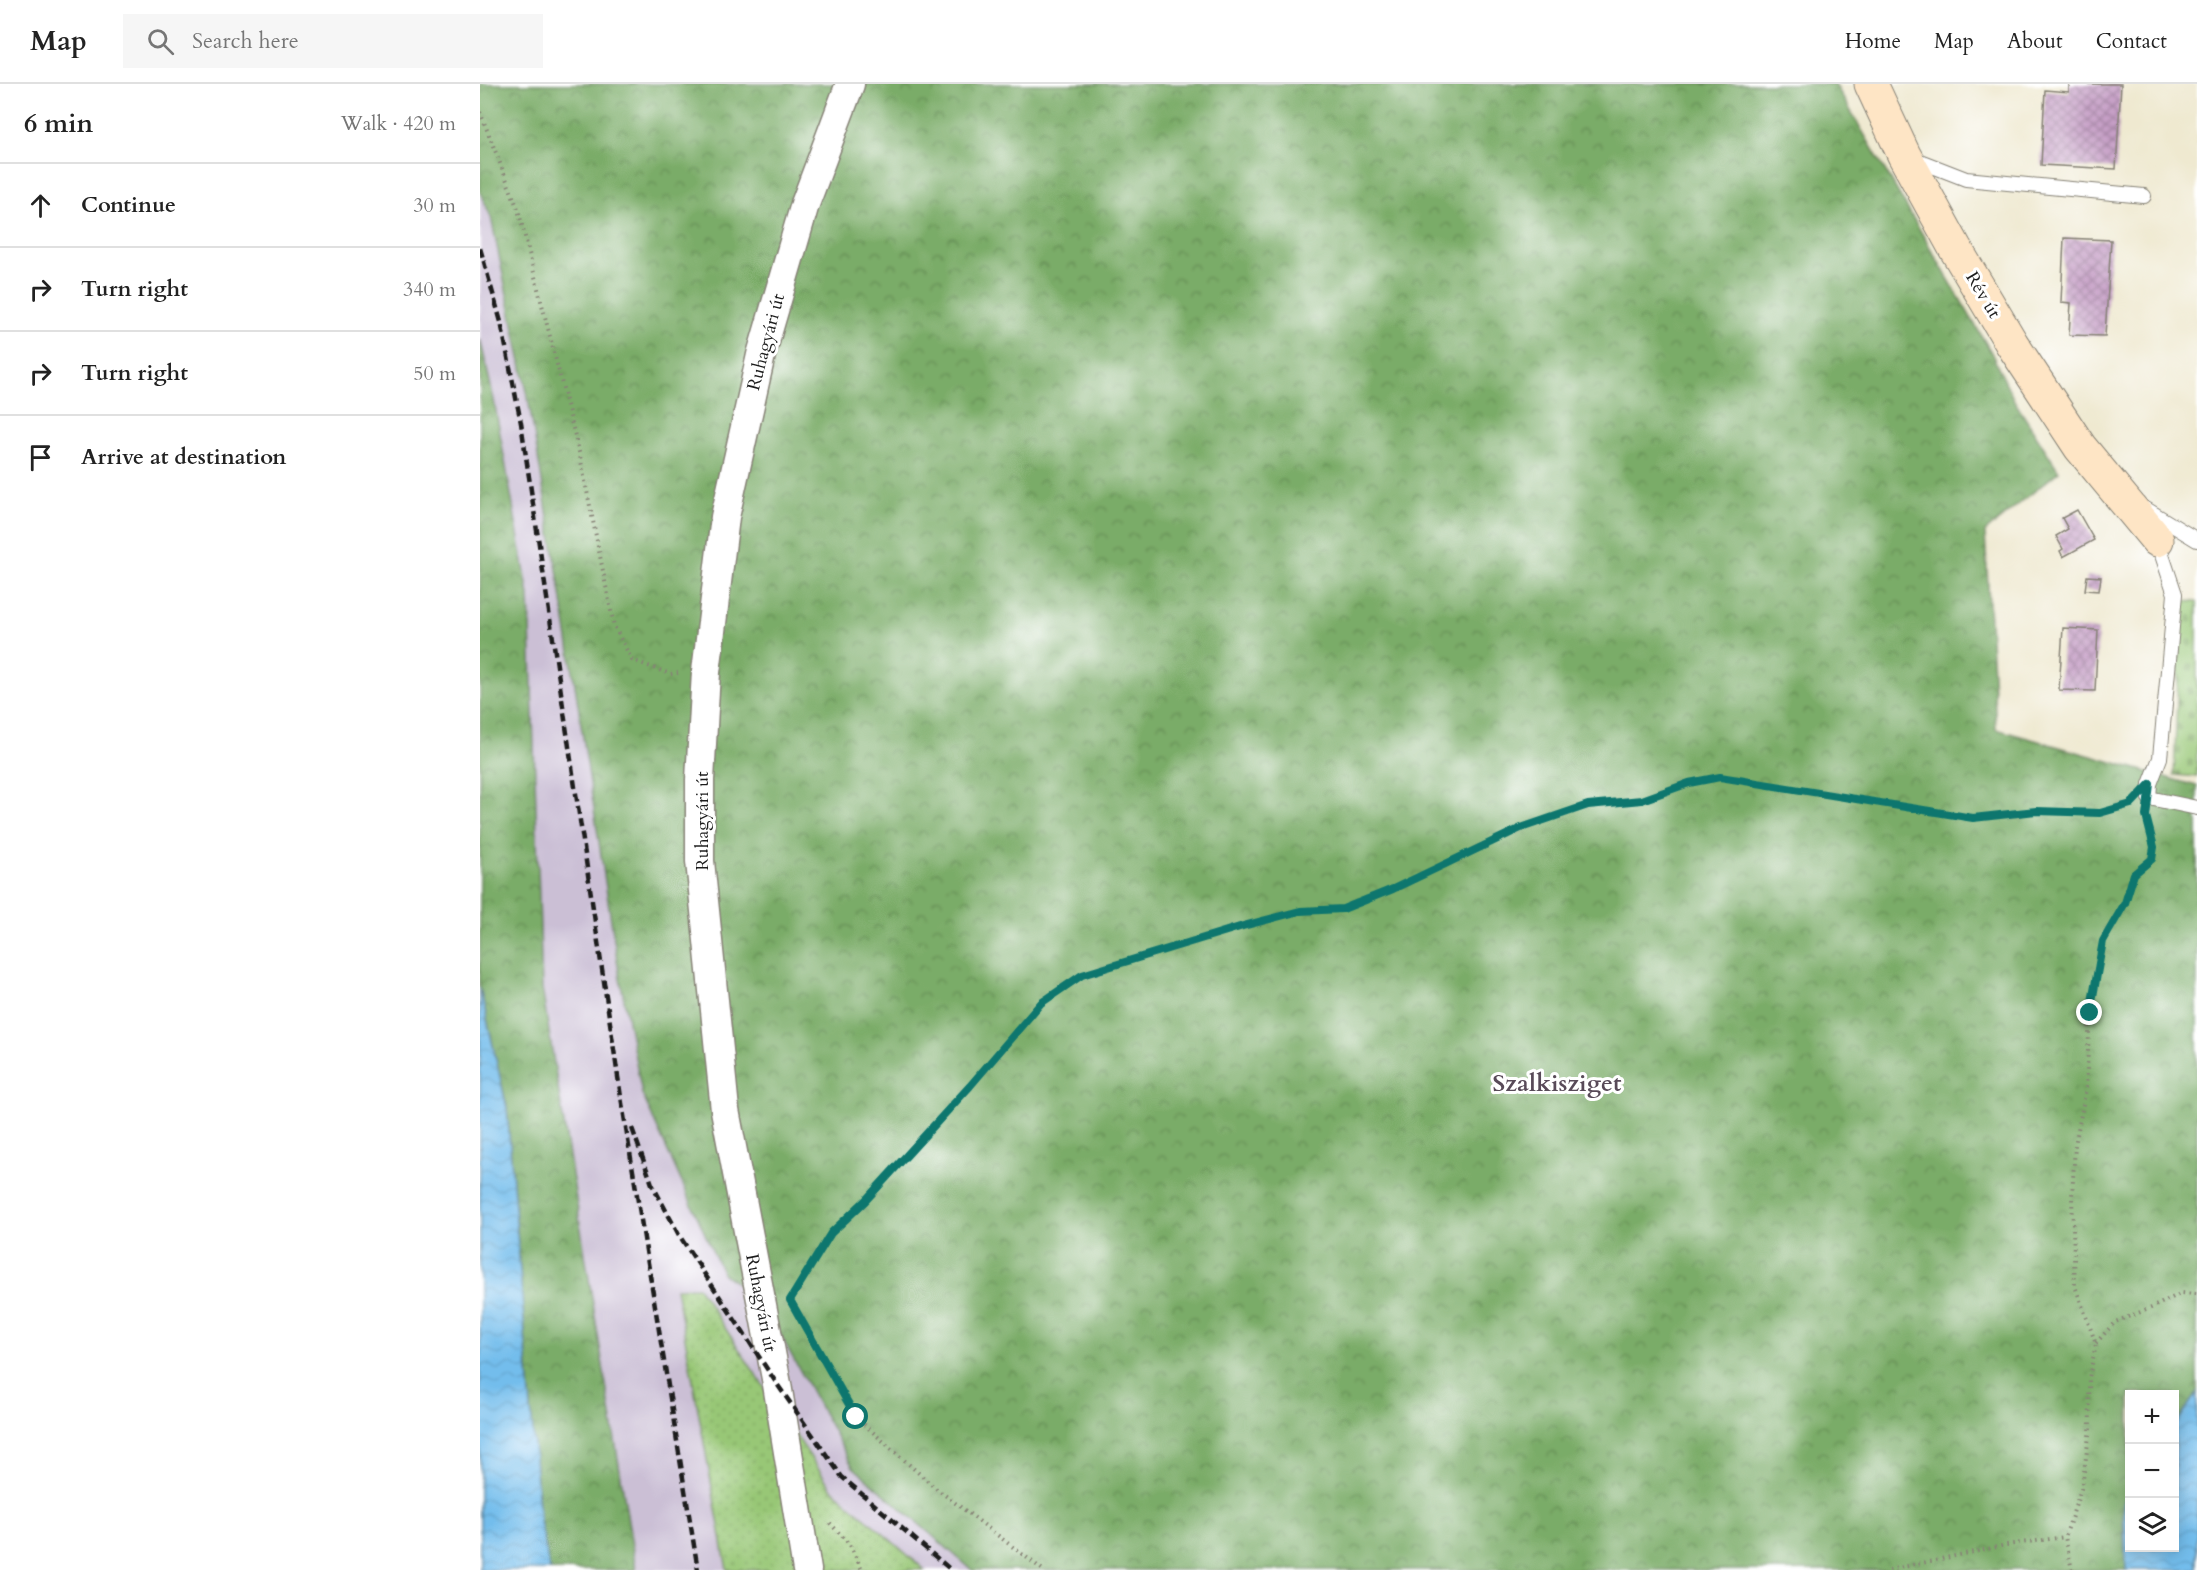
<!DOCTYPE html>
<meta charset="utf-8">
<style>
:root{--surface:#fff;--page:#f6f6f6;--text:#222;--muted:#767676;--line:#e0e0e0}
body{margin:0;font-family:Cardo,serif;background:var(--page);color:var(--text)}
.controls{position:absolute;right:18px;bottom:18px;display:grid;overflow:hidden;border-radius:0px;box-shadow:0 3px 15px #0003}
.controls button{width:54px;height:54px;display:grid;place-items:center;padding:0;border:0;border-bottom:2px solid var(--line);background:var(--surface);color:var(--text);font:30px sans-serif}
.stop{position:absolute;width:18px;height:18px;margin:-14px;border:4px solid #0f766e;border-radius:50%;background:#fff}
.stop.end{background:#0f766e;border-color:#fff;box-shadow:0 2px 6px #0008}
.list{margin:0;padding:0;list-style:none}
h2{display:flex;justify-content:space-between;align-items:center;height:78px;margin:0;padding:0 24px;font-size:26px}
h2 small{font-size:20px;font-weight:400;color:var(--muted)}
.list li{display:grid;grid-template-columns:39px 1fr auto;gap:18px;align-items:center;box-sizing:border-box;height:84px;padding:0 24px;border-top:2px solid var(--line)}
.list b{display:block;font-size:22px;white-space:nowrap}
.list em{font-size:20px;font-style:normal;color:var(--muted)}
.icon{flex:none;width:33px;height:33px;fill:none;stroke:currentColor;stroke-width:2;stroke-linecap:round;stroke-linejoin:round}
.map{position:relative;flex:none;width:1717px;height:1486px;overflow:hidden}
header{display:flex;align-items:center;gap:36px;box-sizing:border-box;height:84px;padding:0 30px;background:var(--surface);border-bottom:2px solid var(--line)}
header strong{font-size:28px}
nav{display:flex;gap:33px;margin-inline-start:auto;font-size:21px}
.search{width:420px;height:54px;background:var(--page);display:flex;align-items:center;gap:15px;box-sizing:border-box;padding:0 21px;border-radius:0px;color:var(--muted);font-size:22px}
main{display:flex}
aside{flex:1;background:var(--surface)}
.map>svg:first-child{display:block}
.railway{fill:#cbbfd5}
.green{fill:url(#green-dots);stroke:#5a7249;stroke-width:1.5}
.forest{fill:url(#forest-crowns);stroke:#4b6442;stroke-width:1.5}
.cemetery{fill:url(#cemetery-stones);stroke:#5a7249;stroke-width:1.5}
.water{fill:url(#water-waves);stroke:#486c84;stroke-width:1.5}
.building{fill:url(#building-cross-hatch)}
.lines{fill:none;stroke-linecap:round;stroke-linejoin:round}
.lane-casing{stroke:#868276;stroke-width:16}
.street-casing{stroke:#868276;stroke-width:31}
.secondary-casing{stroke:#868276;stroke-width:35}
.path{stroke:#868276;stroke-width:4;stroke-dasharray:1.5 4.5;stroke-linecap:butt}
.lane{stroke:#fff;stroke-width:14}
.street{stroke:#fff;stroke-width:28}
.secondary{stroke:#fee5c5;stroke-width:33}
.rail{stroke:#1c1c1c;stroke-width:4.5;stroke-dasharray:9 4.5;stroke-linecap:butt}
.route{stroke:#0f766e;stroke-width:8}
.labels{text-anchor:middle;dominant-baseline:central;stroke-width:6;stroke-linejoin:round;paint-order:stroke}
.street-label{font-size:18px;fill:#1c1c1c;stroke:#fff}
.district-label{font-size:24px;font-weight:bold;fill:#584a58;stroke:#fff}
</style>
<header>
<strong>Map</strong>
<div class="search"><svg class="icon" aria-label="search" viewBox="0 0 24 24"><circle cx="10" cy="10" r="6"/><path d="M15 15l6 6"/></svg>Search here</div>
<nav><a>Home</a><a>Map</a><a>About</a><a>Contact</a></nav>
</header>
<main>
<aside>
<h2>6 min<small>Walk · 420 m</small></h2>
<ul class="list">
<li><svg class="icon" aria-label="ahead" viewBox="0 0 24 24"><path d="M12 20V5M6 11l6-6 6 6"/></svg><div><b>Continue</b></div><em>30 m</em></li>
<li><svg class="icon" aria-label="right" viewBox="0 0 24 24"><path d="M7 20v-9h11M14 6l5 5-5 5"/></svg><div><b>Turn right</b></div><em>340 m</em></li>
<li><svg class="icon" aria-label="right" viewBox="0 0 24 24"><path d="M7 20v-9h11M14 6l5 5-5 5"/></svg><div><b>Turn right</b></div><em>50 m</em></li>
<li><svg class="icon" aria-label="arrive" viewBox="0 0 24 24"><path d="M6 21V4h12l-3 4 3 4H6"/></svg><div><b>Arrive at destination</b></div></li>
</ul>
</aside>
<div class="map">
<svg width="1717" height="1486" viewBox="0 0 1717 1486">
<defs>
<pattern id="green-dots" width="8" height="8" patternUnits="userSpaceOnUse" patternTransform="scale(1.5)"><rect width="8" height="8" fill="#98c776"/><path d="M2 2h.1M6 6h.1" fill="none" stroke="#82aa66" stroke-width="1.8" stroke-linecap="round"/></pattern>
<pattern id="forest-crowns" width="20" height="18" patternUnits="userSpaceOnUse" patternTransform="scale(1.5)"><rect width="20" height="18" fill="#7aac67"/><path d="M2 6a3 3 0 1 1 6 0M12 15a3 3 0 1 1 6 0" fill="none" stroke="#638b54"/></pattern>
<pattern id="cemetery-stones" width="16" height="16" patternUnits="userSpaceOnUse" patternTransform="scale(1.5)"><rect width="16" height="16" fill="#98c776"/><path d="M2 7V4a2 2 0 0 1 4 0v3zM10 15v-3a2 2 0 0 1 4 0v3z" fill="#82aa66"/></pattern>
<pattern id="water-waves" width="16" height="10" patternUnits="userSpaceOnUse" patternTransform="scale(1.5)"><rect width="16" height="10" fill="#73bdec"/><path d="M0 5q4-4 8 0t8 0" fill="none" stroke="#63a2ca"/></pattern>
<pattern id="building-cross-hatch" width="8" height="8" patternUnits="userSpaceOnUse" patternTransform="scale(1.5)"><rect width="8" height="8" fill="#c69fc6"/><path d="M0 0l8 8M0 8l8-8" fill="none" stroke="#a081a0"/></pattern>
</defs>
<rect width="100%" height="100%" fill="#fff"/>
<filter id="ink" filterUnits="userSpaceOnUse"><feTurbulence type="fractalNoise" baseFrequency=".0167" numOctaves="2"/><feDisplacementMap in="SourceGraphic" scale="12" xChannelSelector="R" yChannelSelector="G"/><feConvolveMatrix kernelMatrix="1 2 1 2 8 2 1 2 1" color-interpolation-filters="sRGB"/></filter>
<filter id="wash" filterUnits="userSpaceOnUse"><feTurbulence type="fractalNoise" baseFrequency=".008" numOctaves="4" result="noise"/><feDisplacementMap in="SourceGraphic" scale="24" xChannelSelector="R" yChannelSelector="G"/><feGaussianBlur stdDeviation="1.35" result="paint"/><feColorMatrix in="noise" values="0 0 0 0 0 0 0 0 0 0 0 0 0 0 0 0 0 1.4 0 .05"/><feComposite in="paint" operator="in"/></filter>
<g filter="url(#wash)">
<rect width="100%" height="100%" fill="#efe9d0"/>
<path class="railway" d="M 0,108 L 11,133 L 47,308 L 81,510 L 140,895 L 162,1010 L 280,1214 L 373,1383 L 492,1486 L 445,1486 L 351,1404 L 218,1203 L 196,1205 L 247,1486 L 156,1486 L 62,904 L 49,511 L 14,316 L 0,254 Z"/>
<path class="green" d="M 218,1203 L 351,1404 L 445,1486 L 247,1486 L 196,1204 Z"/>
<g class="forest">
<path d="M 0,0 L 1355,0 L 1511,268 L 1535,318 L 1579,387 L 1505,448 L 1516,645 L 1717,702 L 1717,1308 L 1695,1342 L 1694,1310 L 1650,1310 L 1649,1409 L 1643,1419 L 1646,1486 L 492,1486 L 373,1383 L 280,1214 L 243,1190 L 162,1010 L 140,895 L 81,510 L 47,308 L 11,133 L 0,108 Z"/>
<path d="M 0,254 L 14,316 L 49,511 L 62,904 L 156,1486 L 70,1486 L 60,1437 L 27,1024 L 0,904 Z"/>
</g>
<path class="cemetery" d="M 1701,517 L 1717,518 L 1717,693 L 1694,691 Z"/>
<g class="water">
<path d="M 0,904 L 27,1024 L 60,1437 L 70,1486 L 0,1486 Z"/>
<path d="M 1717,1308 L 1717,1486 L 1646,1486 L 1643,1419 L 1649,1409 L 1650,1464 L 1694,1464 L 1695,1342 Z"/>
</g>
<g id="blocks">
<g class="building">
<path d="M 1589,0 L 1641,0 L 1636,85 L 1561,81 L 1565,6 L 1589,8 Z"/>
<path d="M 1584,154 L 1631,156 L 1625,252 L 1589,251 L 1591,219 L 1581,218 Z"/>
<path d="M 1597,426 L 1614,456 L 1583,473 L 1580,467 L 1583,465 L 1576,452 L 1588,445 L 1582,434 Z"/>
<path d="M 1607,492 L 1621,493 L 1619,507 L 1605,506 Z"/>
<path d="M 1583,544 L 1618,546 L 1615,607 L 1579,606 Z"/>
</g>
</g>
</g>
<g filter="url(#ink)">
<use href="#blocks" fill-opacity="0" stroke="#868276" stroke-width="1.5"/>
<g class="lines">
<defs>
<g id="lane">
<path d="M 1432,74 L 1486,95 L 1664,112"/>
<path d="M 1666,425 L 1717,456"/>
<path d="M 1677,456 L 1695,510 L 1680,674 L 1670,700 L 1669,714 L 1717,724"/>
</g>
<path id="street" d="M 327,1486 L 297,1300 L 245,1026 L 220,777 L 220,696 L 226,588 L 245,433 L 281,271 L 325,120 L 370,0"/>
<path id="secondary" d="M 1391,0 L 1424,71 L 1475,164 L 1532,260 L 1600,363 L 1677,456"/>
</defs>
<use href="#lane" class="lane-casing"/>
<use href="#street" class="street-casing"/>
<use href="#secondary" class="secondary-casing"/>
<g class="path">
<path d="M 0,28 L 38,125 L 100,372 L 134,542 L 152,576 L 190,590 L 198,589"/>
<path d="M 311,1215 L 351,1149 L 385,1117 L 490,1002 L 561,919 L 601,892 L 763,842 L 820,827 L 863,825 L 913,805 L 1041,744 L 1108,721 L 1163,716 L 1209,698 L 1240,693 L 1493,734 L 1556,727 L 1620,729 L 1649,721"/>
<path d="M 314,1222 L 376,1333 L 453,1402 L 563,1486"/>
<path d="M 1616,1259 L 1635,1238 L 1671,1224 L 1702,1209 L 1717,1210"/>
<path d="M 350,1439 L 370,1461 L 382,1486"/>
<path d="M 1409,1486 L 1526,1461 L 1585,1453"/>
<path d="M 1592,1486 L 1585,1453 L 1602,1402 L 1610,1345 L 1609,1294 L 1616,1260 L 1595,1202 L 1592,1113 L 1595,1061 L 1606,1005 L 1610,929 L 1623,857 L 1645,819 L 1654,790 L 1672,775 L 1674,763 L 1667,737"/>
</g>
<use href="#lane" class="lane"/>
<use href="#street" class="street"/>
<use href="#secondary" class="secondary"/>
<g class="rail">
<path d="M 0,164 L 21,238 L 41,339 L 141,1013 L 218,1486"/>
<path d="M 152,1044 L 172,1100 L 199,1151 L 297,1300 L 362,1393 L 471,1486"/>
</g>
</g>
</g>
<g class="lines" filter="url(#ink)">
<path class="route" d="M 376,1333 L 310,1216 L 351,1149 L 385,1117 L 490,1002 L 561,919 L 602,891 L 763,842 L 820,827 L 863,825 L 913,805 L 1041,744 L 1108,721 L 1162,716 L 1209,699 L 1240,693 L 1493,734 L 1556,727 L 1620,729 L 1651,720 L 1670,700 L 1666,732 L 1674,763 L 1672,775 L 1654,790 L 1645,819 L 1623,857 L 1610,929"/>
</g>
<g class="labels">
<g class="street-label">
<text transform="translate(1503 211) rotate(59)">Rév út</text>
<text transform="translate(286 258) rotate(-75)">Ruhagyári út</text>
<text transform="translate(222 737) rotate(-90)">Ruhagyári út</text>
<text transform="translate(281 1219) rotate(79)">Ruhagyári út</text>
</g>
<g class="district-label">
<text x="1077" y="999">Szalkisziget</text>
</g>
</g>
</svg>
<div class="controls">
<button>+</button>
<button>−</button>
<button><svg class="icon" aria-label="layers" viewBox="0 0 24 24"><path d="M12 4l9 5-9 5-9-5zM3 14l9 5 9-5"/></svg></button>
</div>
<div class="stop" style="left:376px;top:1333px"></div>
<div class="stop end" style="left:1610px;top:929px"></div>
</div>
</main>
